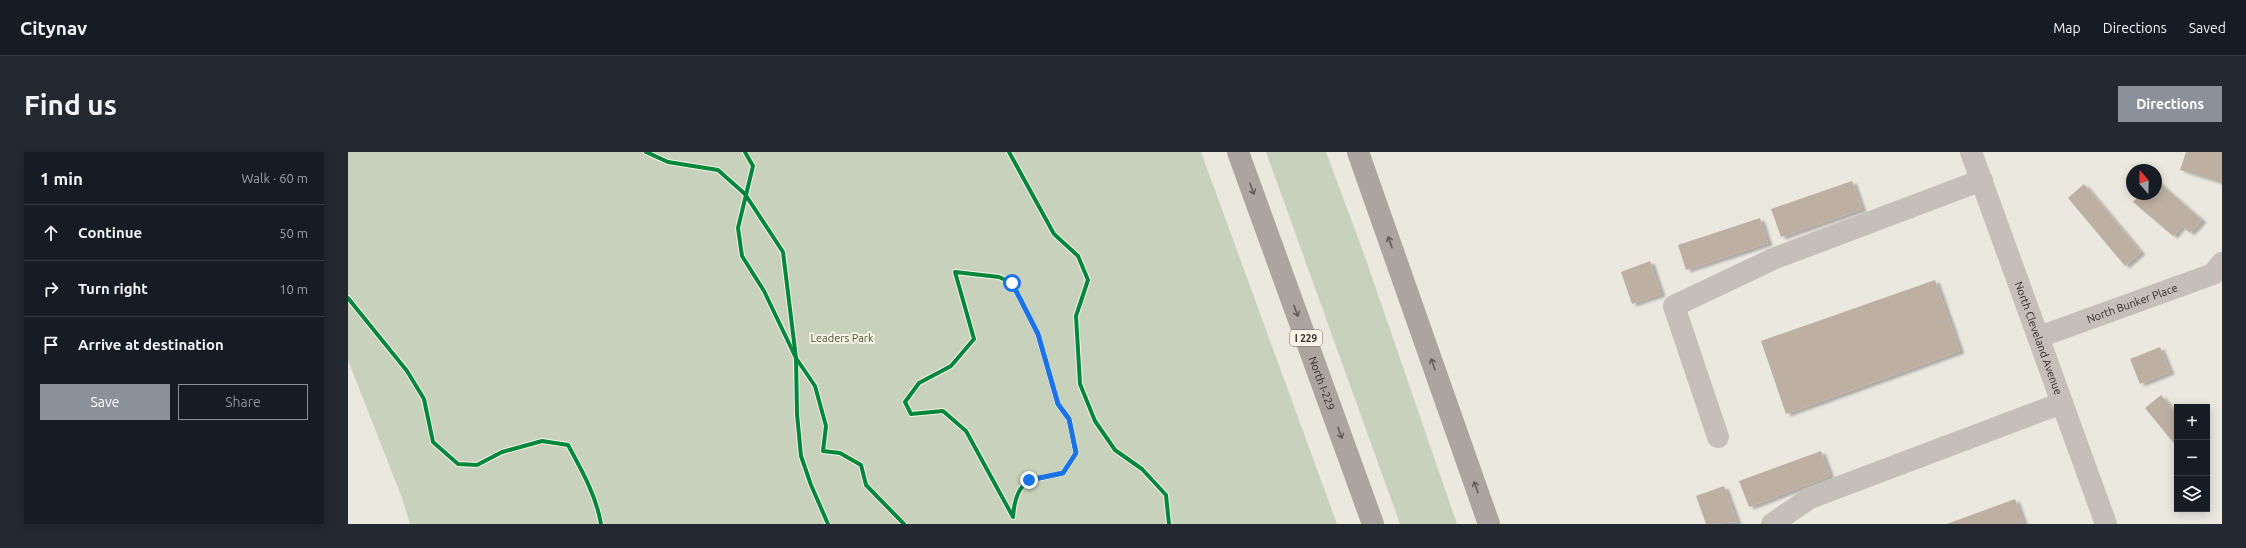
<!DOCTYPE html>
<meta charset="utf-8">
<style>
:root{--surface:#171b24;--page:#242831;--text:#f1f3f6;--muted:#9ea1a6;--line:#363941;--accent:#8c9099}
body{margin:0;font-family:Ubuntu,sans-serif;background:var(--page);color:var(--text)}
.controls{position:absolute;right:12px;bottom:12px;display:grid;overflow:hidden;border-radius:0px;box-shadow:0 2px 10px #0003}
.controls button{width:36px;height:36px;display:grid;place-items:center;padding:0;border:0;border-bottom:1px solid var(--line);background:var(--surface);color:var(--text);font:20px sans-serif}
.compass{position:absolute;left:1778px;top:12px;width:36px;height:36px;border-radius:50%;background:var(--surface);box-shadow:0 2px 10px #0003;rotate:340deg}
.stop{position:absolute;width:12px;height:12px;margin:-9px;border:3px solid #1a73e8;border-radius:50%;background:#fff}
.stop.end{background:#1a73e8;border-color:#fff;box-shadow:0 1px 4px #0008}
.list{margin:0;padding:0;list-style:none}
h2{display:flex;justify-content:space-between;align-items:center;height:52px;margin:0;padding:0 16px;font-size:17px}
h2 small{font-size:13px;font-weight:400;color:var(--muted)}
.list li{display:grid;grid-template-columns:26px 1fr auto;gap:12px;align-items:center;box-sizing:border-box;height:56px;padding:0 16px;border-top:1px solid var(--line)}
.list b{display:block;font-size:15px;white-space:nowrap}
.list em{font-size:13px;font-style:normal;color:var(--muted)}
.actions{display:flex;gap:8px;padding:12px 16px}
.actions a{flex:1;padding:9px 0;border:1px solid var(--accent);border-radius:0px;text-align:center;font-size:14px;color:var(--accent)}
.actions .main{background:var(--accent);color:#fff}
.icon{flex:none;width:22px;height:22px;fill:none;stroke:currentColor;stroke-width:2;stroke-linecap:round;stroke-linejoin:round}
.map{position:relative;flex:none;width:1874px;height:372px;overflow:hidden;border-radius:0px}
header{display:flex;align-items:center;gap:24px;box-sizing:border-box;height:56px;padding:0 20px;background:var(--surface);border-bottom:1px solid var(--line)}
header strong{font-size:19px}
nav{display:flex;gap:22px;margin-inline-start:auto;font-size:14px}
.intro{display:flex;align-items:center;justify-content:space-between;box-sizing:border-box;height:96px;padding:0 24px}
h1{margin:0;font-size:28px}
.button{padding:10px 18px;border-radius:0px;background:var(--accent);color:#fff;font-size:14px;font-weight:700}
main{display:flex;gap:24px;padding:0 24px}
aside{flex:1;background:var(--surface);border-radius:0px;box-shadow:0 2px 10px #0003}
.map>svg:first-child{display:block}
.green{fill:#c8d1bb}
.building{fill:#bdb0a3;filter:url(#shadow)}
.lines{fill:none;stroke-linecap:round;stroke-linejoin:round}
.minor{stroke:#c4c0b9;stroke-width:22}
.highway{stroke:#aaa69f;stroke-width:22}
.cycleway-casing{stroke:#f8f3e7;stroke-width:6}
.cycleway{stroke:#00873e;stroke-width:4}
.oneway{stroke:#635e58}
.route{stroke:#1a73e8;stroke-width:5}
.labels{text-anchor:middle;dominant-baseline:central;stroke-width:4;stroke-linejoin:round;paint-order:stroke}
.shield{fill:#f8f3e7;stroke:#6f6961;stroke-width:1}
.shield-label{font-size:10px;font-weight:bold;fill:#342e28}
.street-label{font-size:11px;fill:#342e28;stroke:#f8f3e7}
.park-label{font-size:11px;fill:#3d512d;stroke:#f8f3e7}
</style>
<header>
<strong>Citynav</strong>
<nav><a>Map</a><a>Directions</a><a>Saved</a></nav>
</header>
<div class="intro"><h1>Find us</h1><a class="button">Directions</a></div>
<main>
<aside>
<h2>1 min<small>Walk · 60 m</small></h2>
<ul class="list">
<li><svg class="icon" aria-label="ahead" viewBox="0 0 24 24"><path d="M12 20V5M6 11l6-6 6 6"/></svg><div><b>Continue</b></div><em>50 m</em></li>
<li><svg class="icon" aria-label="right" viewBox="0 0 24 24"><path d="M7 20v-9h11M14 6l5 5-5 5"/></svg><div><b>Turn right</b></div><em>10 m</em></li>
<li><svg class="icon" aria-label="arrive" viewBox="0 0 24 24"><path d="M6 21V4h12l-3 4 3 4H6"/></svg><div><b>Arrive at destination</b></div></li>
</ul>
<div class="actions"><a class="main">Save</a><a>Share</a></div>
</aside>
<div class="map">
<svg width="1874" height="372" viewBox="0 0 1874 372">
<defs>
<filter id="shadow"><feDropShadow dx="4.5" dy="2.5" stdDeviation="1" flood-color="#0004"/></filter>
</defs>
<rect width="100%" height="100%" fill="#ebe8e0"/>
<g class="green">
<path d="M 0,0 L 853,0 L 989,372 L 62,372 L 54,346 L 0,208 Z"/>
<path d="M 918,0 L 978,0 L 1016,102 L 1109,372 L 1052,372 Z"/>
</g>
<g class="building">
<path d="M 1838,0 L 1874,0 L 1874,31 L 1832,18 Z"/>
<path d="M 1808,28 L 1854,68 L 1842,81 L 1834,74 L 1825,84 L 1785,50 L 1792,42 L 1808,42 Z"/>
<path d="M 1504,29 L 1514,57 L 1433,85 L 1423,57 Z"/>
<path d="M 1736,32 L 1793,100 L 1777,114 L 1720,46 Z"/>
<path d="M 1412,66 L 1420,91 L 1338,118 L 1330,93 Z"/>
<path d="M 1302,109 L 1313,142 L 1284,152 L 1273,120 Z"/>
<path d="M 1587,128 L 1612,199 L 1438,262 L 1413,189 Z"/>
<path d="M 1812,195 L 1822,220 L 1792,232 L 1782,207 Z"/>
<path d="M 1813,243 L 1829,263 L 1829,295 L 1797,256 Z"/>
<path d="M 1473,299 L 1482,324 L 1401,355 L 1391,329 Z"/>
<path d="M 1376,334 L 1389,370 L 1358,372 L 1348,344 Z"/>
<path d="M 1667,347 L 1676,372 L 1599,372 Z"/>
</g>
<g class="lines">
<g class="minor">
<path id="s1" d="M 1623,0 L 1758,372"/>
<path id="s2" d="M 1691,185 L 1865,122 L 1874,111"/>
<path d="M 1370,285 L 1326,154 L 1425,107 L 1634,28"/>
<path d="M 1424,372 L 1462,346 L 1714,251"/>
</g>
<g class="highway">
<path id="s3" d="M 890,0 L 1025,372"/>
<path d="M 1010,0 L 1141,372"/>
</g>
<defs>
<g id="cycleway">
<path d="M 298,0 L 320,10 L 370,18 L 397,42 L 435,100 L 448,206 L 449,262 L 453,304 L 463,333 L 480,372"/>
<path d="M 397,0 L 405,14 L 390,76 L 394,104 L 416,139 L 448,206 L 467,234 L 478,274 L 475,299 L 492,301 L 513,313 L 518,333 L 556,372"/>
<path d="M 661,0 L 706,82 L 730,104 L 740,128 L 728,164 L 732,232 L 747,269 L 767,298 L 794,317 L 818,343 L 821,372"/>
<path d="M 607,120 L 651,125 L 664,131 L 690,182 L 710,252 L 721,267 L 728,301 L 715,321 C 681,329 668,326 665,365 L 618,279 L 595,259 L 563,262 L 557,250 L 571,231 L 603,214 L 626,187 Z"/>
<path d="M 0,146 L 59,219 L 76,247 L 85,290 L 110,312 L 129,313 L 154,300 L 194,289 L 220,293 C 234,319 248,343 253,372"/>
</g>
</defs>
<use href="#cycleway" class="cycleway-casing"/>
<use href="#cycleway" class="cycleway"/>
</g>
<defs><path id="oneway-shaft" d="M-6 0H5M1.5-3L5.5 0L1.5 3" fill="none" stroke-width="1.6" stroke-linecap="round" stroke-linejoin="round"/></defs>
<g class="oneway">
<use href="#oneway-shaft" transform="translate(904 37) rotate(70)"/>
<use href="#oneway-shaft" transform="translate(1042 90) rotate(-110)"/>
<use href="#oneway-shaft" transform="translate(948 159) rotate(70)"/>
<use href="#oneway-shaft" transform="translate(1085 212) rotate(-109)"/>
<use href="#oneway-shaft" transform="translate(992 281) rotate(70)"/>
<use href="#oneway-shaft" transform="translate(1128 335) rotate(-109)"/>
</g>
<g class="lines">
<path class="route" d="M 664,131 L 690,182 L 710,252 L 721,267 L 728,301 L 715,321 L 681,328"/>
</g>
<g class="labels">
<rect class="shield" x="942" y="178" width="32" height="16" rx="3"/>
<g class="shield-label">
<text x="958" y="186">I 229</text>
</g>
<g class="street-label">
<text stroke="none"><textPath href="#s2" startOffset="99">North Bunker Place</textPath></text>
<text stroke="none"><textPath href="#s1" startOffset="198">North Cleveland Avenue</textPath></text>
<text stroke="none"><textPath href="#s3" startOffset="246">North I-229</textPath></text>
</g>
<g class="park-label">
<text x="494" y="186">Leaders Park</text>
</g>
</g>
</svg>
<div class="controls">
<button>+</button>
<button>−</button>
<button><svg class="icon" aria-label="layers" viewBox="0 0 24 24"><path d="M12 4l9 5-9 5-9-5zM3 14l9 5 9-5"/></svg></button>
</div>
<svg class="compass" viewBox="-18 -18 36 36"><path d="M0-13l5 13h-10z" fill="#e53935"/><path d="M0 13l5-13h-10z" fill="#9ea1a6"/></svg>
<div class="stop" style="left:664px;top:131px"></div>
<div class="stop end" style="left:681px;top:328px"></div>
</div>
</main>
